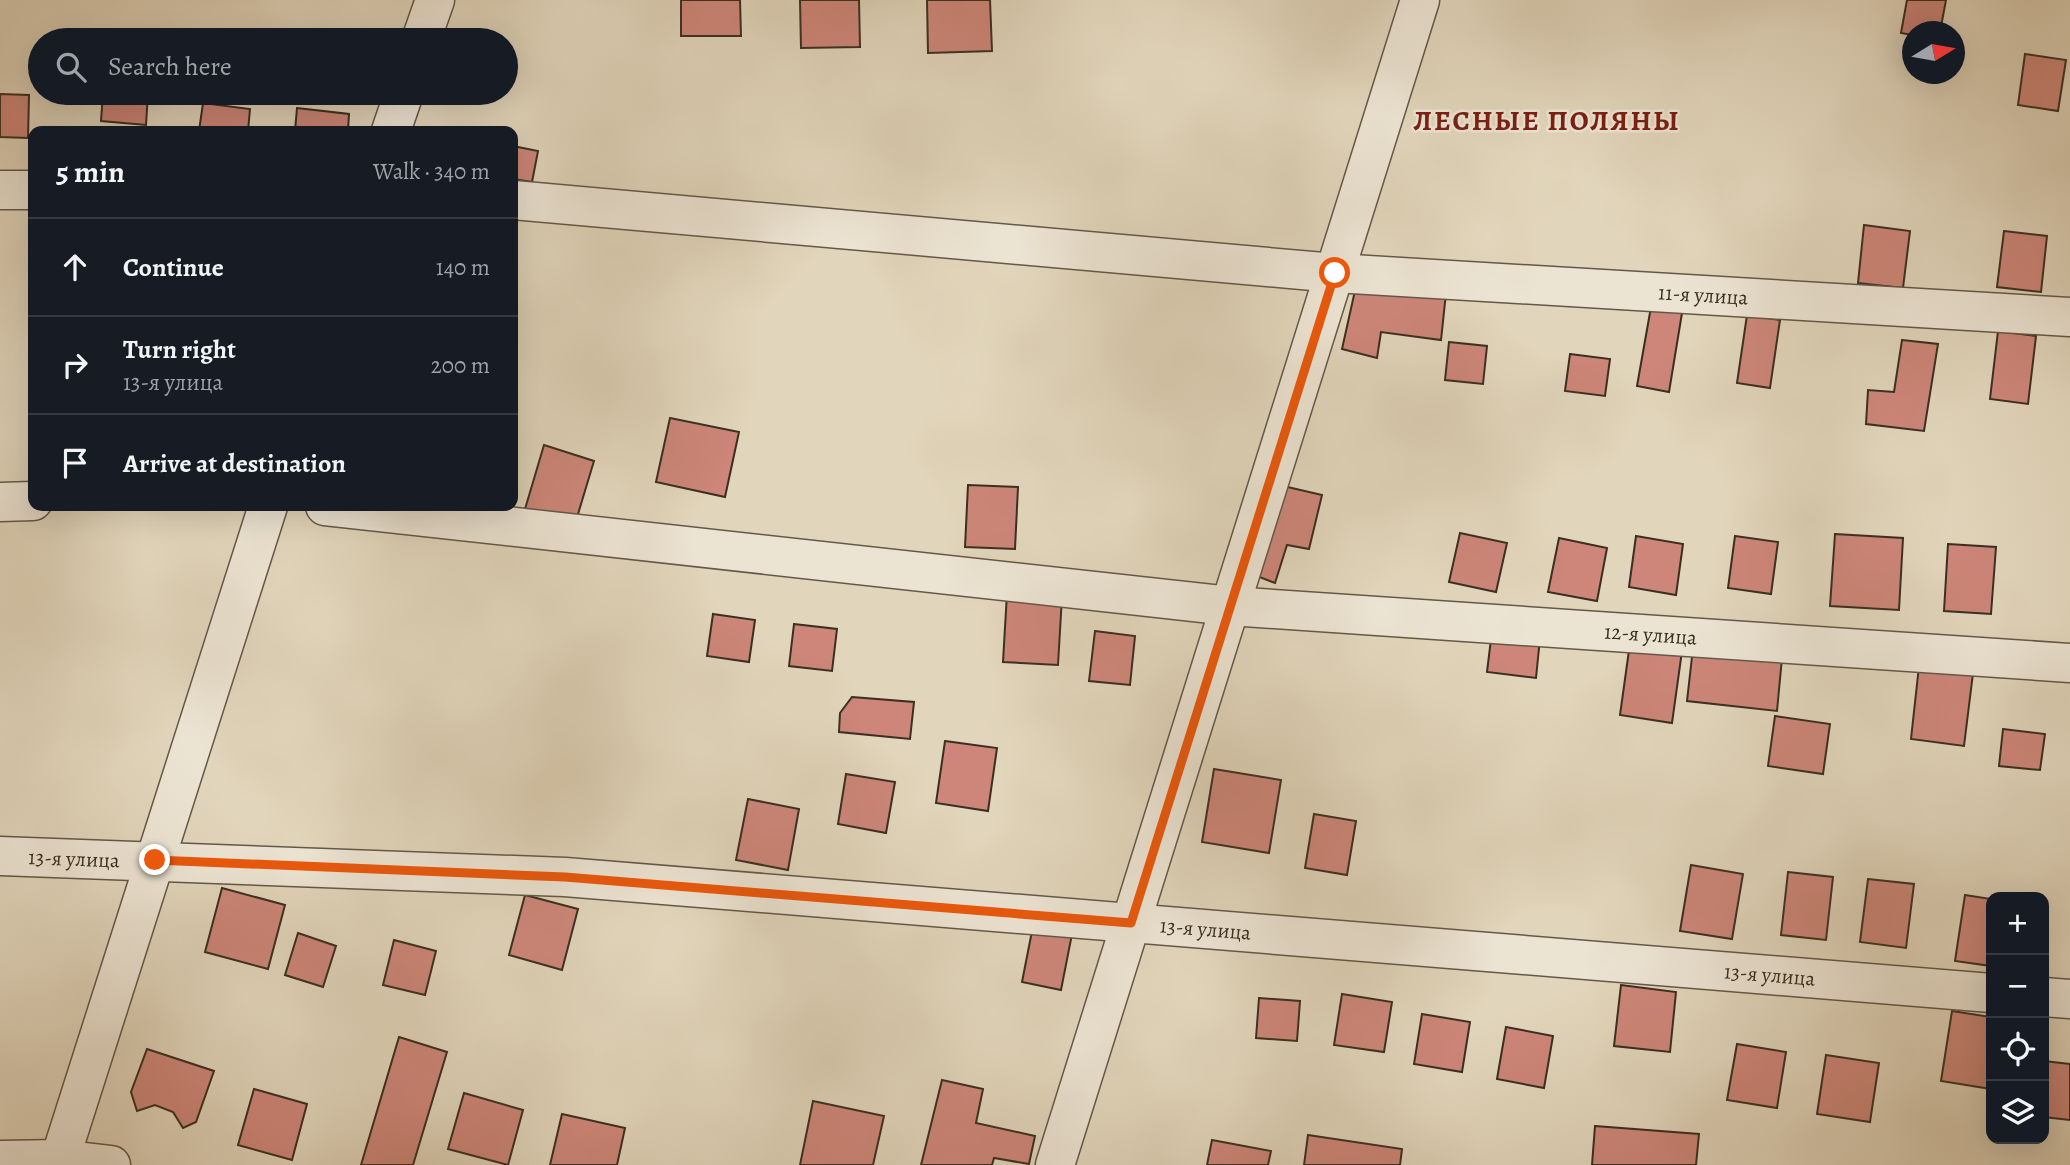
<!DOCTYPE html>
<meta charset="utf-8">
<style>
:root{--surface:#171b24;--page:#242831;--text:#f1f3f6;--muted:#9ea1a6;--line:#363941}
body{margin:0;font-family:Alegreya,serif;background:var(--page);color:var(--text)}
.controls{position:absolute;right:21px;bottom:21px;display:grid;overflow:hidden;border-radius:14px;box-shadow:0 7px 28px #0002}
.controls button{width:63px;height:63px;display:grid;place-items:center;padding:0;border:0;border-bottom:2px solid var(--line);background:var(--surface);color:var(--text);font:35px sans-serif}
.compass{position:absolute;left:1902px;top:21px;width:63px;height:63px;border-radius:50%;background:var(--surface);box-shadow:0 7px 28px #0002;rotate:79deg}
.stop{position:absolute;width:21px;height:21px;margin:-16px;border:5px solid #ea580c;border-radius:50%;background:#fff}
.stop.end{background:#ea580c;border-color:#fff;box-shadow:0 2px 7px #0008}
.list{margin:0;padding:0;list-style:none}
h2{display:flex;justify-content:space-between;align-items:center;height:91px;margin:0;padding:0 28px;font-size:30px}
h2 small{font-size:23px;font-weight:400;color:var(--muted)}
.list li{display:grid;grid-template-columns:46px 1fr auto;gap:21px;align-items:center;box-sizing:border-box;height:98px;padding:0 28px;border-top:2px solid var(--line)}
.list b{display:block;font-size:26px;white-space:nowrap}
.list p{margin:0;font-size:23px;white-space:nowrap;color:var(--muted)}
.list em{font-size:23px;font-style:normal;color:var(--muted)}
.icon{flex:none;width:38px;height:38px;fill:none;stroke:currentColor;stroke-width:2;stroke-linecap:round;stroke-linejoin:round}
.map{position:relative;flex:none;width:2070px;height:1165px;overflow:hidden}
.search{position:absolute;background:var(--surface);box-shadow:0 7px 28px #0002;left:28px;top:28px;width:490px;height:77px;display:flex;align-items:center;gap:18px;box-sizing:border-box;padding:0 24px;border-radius:38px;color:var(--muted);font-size:26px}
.panel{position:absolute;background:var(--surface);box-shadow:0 7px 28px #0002;left:28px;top:126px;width:490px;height:385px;border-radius:14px}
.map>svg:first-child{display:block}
.building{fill:#cd8679;stroke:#3a2f21;stroke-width:2}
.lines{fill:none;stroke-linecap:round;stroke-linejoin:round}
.minor-casing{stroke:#645848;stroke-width:41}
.minor{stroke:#ece4d3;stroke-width:38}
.route{stroke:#ea580c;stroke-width:9}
.labels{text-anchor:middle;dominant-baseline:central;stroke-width:5;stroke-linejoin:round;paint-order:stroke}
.street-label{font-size:21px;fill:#3a2f21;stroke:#ece4d3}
.district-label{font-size:28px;font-weight:bold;letter-spacing:2px;fill:#7a1f14;stroke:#ece4d3}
</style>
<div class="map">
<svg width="2070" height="1165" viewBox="0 0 2070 1165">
<rect width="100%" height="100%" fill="#e1d5bb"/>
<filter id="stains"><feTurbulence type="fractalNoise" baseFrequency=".00286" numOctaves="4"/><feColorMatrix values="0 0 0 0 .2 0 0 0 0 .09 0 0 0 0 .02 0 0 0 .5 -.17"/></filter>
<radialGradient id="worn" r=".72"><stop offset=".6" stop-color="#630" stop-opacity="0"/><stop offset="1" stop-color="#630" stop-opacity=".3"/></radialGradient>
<g class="building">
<path d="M 681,0 L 740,0 L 741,36 L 681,36 Z"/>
<path d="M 800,0 L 859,0 L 860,47 L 801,48 Z"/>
<path d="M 927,0 L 990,0 L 992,51 L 928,53 Z"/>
<path d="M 1907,0 L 1946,0 L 1940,32 L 1912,32 L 1912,35 L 1901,33 Z"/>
<path d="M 2025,54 L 2066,60 L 2058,111 L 2018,105 Z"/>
<path d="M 103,93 L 148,93 L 146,125 L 101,121 Z"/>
<path d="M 0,94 L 29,95 L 28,138 L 0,137 Z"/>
<path d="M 203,103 L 250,109 L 248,131 L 199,131 Z"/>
<path d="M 297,108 L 349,114 L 348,131 L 295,131 Z"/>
<path d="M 513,146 L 538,151 L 532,182 L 513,179 Z"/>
<path d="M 1864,225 L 1910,231 L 1903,288 L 1858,283 Z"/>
<path d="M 2004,231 L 2047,236 L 2041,292 L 1997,287 Z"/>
<path d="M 1356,286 L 1446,293 L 1441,340 L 1381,332 L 1377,358 L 1342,349 Z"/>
<path d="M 1651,307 L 1682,313 L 1669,392 L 1637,386 Z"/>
<path d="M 1747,315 L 1780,320 L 1770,388 L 1737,383 Z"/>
<path d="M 1998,331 L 2036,336 L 2028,404 L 1990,399 Z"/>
<path d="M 1902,340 L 1938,344 L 1924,431 L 1866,424 L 1868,390 L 1894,392 Z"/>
<path d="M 1449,342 L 1487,346 L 1483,384 L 1445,380 Z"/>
<path d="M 1570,354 L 1610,359 L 1605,396 L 1565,391 Z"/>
<path d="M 670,418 L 739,432 L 725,497 L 656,482 Z"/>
<path d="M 544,445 L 594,461 L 575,524 L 525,509 Z"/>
<path d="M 968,485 L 1018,487 L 1015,549 L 965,547 Z"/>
<path d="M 1279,485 L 1322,495 L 1309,549 L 1287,545 L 1275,583 L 1249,573 Z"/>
<path d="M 1460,533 L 1507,543 L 1496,592 L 1449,582 Z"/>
<path d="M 1835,534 L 1903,538 L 1899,610 L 1830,606 Z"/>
<path d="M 1636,536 L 1683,544 L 1676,595 L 1629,587 Z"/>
<path d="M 1735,536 L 1778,542 L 1771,594 L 1728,588 Z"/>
<path d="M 1559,538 L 1607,548 L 1597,601 L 1548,592 Z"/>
<path d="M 1948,544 L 1996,547 L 1991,614 L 1944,611 Z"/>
<path d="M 1007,593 L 1062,596 L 1058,665 L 1003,662 Z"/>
<path d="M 713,614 L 755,620 L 749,662 L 707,656 Z"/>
<path d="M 794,624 L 837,629 L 832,671 L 789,666 Z"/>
<path d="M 1095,631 L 1135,636 L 1130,685 L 1089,681 Z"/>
<path d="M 1492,631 L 1540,638 L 1536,678 L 1487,672 Z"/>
<path d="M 1630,643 L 1682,651 L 1672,723 L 1620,715 Z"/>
<path d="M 1693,648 L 1782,658 L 1777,711 L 1687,701 Z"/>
<path d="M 1919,666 L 1973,673 L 1964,746 L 1911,739 Z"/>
<path d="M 852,697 L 914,702 L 910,739 L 839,732 L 840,713 Z"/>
<path d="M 1775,716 L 1830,724 L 1823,774 L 1768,766 Z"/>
<path d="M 2003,729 L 2045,734 L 2040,770 L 1999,766 Z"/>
<path d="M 945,741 L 997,748 L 988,811 L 936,803 Z"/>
<path d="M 1214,769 L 1281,780 L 1269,853 L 1202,842 Z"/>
<path d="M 846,774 L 895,782 L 886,833 L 838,824 Z"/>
<path d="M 748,799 L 799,809 L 788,870 L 736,860 Z"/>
<path d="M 1314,814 L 1356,821 L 1347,875 L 1305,868 Z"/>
<path d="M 1691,865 L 1743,874 L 1732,939 L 1680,931 Z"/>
<path d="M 1788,872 L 1833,877 L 1826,940 L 1781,935 Z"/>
<path d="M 1868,879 L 1914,884 L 1906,948 L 1860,942 Z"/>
<path d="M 222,888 L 285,905 L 268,969 L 205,952 Z"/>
<path d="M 525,895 L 578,909 L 562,970 L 509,955 Z"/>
<path d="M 1965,895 L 1991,899 L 1991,966 L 1955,961 Z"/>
<path d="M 1033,926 L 1072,934 L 1061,990 L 1022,982 Z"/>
<path d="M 298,933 L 336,946 L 323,987 L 285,975 Z"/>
<path d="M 394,940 L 436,951 L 425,995 L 383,985 Z"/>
<path d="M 1621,985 L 1676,992 L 1670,1052 L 1614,1046 Z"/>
<path d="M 1342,994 L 1392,1002 L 1384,1052 L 1334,1045 Z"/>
<path d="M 1259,998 L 1300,1001 L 1297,1041 L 1256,1038 Z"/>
<path d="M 1952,1011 L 1991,1017 L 1991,1089 L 1941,1081 Z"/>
<path d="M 1422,1014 L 1470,1022 L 1462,1072 L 1414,1064 Z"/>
<path d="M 1506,1027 L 1553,1036 L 1544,1088 L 1497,1079 Z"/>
<path d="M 399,1037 L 447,1052 L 413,1165 L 361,1165 Z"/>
<path d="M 1737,1044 L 1786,1052 L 1777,1108 L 1727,1100 Z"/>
<path d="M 147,1049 L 214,1071 L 196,1122 L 183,1128 L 173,1112 L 155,1105 L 137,1111 L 131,1092 Z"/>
<path d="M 1826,1055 L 1879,1063 L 1870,1122 L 1817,1114 Z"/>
<path d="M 2044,1061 L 2070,1064 L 2070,1120 L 2044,1117 Z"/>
<path d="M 942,1080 L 983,1089 L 976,1123 L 1035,1136 L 1029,1164 L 994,1158 L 992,1165 L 921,1165 Z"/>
<path d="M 254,1089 L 307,1104 L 292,1160 L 238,1145 Z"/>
<path d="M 464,1093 L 523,1110 L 508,1165 L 448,1149 Z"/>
<path d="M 813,1101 L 884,1116 L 873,1165 L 800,1165 Z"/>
<path d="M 562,1114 L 625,1128 L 617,1165 L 550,1165 Z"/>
<path d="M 1595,1126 L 1699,1134 L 1696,1165 L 1592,1165 Z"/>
<path d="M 1308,1135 L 1402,1149 L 1400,1165 L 1304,1165 Z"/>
<path d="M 1212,1140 L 1271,1151 L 1268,1165 L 1207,1165 Z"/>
</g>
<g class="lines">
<defs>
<g id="minor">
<path d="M 421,40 L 435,0"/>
<path d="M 391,131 L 404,93"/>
<path d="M 0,190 L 33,190"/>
<path id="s1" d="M 513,200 L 1335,273 L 2070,317"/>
<path d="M 0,502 L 33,501"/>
<path id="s2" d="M 325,506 L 1230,606 L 2070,663"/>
<path id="s3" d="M 0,856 L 565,877 L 1991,993"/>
<path d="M 2044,997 L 2070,999"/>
<path d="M 60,1159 L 268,506"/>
<path d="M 0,1160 L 60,1159 L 111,1165"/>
<path d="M 1055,1165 L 1420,0"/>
</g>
</defs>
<use href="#minor" class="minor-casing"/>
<use href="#minor" class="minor"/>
</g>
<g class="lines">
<path class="route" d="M 155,860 L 565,877 L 1131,923 L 1335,273"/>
</g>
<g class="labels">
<g class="street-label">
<text stroke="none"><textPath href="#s1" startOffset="1194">11-я улица</textPath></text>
<text stroke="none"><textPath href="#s2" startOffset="1332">12-я улица</textPath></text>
<text stroke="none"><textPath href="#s3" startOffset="74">13-я улица</textPath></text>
<text stroke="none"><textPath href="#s3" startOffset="1208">13-я улица</textPath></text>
<text stroke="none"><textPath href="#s3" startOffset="1774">13-я улица</textPath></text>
</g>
<g class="district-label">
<text x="1547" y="121">ЛЕСНЫЕ ПОЛЯНЫ</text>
</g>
</g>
<rect width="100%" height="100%" filter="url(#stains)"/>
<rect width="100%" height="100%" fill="url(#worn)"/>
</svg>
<div class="controls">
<button>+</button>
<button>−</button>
<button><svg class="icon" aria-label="locate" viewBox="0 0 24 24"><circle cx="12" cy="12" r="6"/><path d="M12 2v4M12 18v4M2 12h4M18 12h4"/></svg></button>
<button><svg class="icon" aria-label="layers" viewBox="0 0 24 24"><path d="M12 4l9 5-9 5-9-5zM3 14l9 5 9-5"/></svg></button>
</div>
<svg class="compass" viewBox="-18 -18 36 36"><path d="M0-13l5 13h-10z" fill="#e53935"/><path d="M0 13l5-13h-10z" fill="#9ea1a6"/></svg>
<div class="stop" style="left:1335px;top:273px"></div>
<div class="stop end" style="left:155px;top:860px"></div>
<div class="search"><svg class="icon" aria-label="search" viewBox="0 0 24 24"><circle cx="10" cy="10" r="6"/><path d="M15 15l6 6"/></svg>Search here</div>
<section class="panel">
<h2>5 min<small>Walk · 340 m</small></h2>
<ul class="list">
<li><svg class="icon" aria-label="ahead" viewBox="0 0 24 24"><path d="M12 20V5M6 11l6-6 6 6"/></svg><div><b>Continue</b></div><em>140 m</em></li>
<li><svg class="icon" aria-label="right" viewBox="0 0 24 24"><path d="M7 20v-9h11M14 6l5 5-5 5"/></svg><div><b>Turn right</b><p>13-я улица</p></div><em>200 m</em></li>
<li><svg class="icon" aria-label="arrive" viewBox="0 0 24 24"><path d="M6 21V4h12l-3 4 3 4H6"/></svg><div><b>Arrive at destination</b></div></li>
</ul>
</section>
</div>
